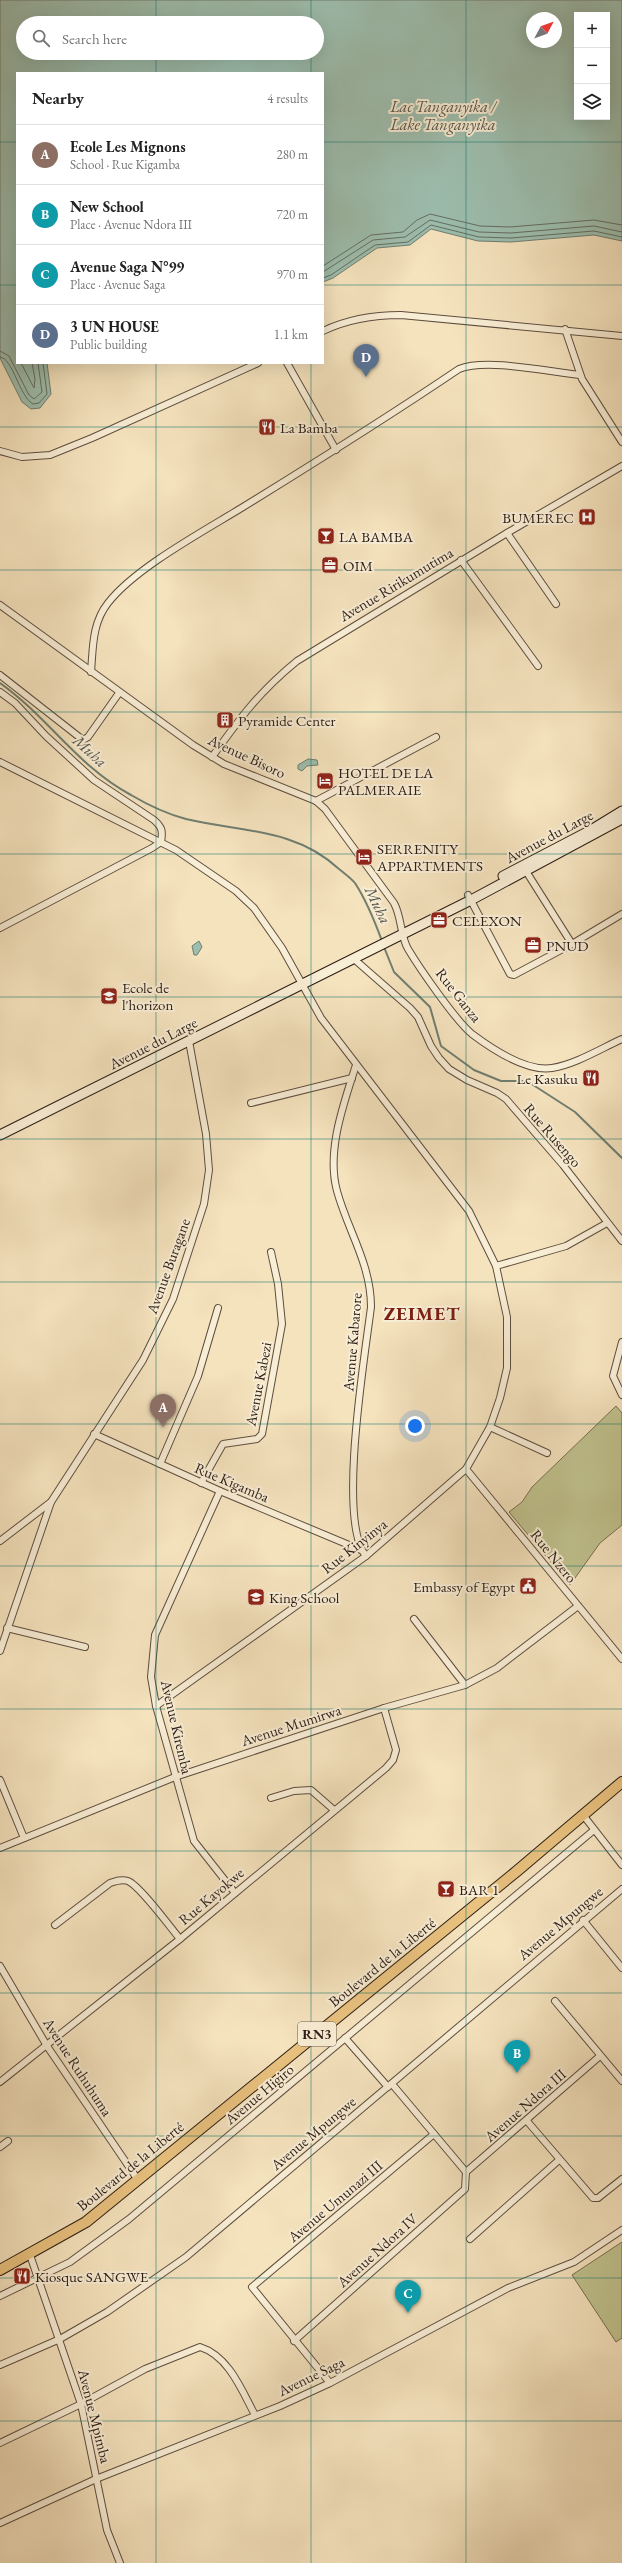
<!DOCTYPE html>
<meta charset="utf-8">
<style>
:root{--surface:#fff;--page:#f2f2f2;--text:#222;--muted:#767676;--line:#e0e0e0;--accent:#1a73e8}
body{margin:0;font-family:"EB Garamond",serif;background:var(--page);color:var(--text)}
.controls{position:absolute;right:12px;top:12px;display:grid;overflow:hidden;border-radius:0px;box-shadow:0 4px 16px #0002}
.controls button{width:36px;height:36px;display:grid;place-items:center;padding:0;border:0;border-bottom:1px solid var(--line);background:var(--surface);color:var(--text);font:20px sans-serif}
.compass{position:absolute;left:526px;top:12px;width:36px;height:36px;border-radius:50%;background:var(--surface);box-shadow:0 4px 16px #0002;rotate:49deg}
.you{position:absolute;left:415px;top:1426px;width:14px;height:14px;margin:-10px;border:3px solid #fff;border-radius:50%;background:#1a73e8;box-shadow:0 0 0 6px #1a73e833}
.badge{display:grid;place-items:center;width:26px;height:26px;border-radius:50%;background:var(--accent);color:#fff;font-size:13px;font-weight:700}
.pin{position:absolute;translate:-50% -33px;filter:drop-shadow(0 1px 2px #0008)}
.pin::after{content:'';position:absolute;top:21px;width:14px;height:12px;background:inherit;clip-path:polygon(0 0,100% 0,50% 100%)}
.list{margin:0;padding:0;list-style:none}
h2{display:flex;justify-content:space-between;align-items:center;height:52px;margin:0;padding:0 16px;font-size:17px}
h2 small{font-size:13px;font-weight:400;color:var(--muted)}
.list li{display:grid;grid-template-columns:26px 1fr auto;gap:12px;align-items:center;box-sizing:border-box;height:60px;padding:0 16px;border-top:1px solid var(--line)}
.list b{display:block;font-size:15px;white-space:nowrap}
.list p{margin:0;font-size:13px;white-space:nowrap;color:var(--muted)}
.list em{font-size:13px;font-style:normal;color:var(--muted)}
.icon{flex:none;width:22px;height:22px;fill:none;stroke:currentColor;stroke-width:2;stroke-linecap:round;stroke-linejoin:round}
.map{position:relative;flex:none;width:622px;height:2563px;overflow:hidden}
.search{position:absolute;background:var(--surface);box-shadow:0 4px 16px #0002;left:16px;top:16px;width:308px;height:44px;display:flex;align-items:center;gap:10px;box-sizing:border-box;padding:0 14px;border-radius:22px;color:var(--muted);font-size:15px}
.panel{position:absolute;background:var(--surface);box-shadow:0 4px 16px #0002;left:16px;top:72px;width:308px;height:292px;border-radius:0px}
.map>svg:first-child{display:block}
.green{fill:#c0c28e;stroke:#767052}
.water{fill:#9dbeae;stroke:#707e71;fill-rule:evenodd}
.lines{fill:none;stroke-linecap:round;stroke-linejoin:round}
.shore{stroke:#646e62;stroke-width:1}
.stream{stroke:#707e71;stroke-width:2}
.minor-casing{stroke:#5e4e3f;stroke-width:8}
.secondary-casing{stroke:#2c1d15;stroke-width:11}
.trunk-casing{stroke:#2c1d15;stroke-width:12}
.minor{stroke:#f8edd5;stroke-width:6}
.secondary{stroke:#f8edd5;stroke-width:9}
.trunk{stroke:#eac27f;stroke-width:10}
.grid{fill:none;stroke:#0f766e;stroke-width:1;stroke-opacity:0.55}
.labels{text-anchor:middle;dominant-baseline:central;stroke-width:4;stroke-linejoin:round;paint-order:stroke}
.shield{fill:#f8edd5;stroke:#695b4f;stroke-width:1}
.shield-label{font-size:14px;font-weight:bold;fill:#2c1d15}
.poi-label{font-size:15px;fill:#2c1d15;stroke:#f8edd5;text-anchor:start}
.street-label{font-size:15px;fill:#2c1d15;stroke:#f8edd5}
.water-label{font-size:16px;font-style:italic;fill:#54554b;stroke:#f8edd5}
.district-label{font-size:19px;font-weight:bold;letter-spacing:1px;fill:#7a1f14;stroke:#f8edd5}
</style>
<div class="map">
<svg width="622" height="2563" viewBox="0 0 622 2563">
<rect width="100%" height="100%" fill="#f5e3be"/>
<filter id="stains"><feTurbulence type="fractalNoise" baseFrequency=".005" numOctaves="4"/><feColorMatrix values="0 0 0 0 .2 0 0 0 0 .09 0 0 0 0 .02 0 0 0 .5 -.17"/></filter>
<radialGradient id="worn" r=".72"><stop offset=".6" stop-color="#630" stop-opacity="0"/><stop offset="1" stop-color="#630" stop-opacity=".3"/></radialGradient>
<g class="green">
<path d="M 616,1406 L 622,1413 L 622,1525 L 600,1543 L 570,1585 L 509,1512 L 522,1502 L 532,1487 Z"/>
<path d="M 622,2242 L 622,2338 L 616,2342 L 572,2275 Z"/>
</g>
<g class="water">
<path d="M 0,0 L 622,0 L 622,241 L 594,235 L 511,242 L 478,241 L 431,229 L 410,245 L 377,248 L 333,278 L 323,282 L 323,73 L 17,73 L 17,363 L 47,363 L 51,394 L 40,408 L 31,409 L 22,402 L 0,358 ZM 577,15 L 607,15 L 607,117 L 577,117 ZM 532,18 L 556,18 L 556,42 L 532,42 ZM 23,23 L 317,23 L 317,53 L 23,53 Z"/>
<path d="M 308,759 L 317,760 L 318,765 L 307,766 L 302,771 L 298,769 L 298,765 Z"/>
<path d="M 199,941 L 202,947 L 197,955 L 194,955 L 192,946 Z"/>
</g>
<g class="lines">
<g class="shore">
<path d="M 323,266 L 371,235 L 403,232 L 417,220 L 430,214 L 480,226 L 510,227 L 594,220 L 622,225"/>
<path d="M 323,272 L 373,240 L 405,237 L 430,220 L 479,232 L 511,233 L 594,226 L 622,232"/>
<path d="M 323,278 L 331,275 L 375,245 L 408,242 L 431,225 L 479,237 L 511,238 L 594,231 L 622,237"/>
<path d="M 0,351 L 9,356 L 29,395 L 34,399 L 42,392 L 38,363"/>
<path d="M 0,357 C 13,358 19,396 33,404 L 39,403 L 47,394 L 43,363"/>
<path d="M 21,363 L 34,388 L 35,379 L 32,363"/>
</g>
<g class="stream">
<path d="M 0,683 C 48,717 78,767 131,795 C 148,805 167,814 186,819 C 241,832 295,828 339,869 C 344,873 351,878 355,883 C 366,900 375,922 382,941"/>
<path d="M 384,947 L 394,972 L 430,1007 L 441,1046 L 474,1070 L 501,1081 L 527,1081 L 575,1112 L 622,1158"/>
</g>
<defs>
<g id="minor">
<path d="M 565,329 L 582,379 L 622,442"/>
<path d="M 323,331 C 348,319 373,315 401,315 L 622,336"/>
<path d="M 287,363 L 336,450"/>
<path d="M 0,451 L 22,457 L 50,455 L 92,438 L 258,363"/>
<path d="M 507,533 L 556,604"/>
<path d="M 461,560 L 538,666"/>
<path d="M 0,605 L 193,745 L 224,764 L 316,801 L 325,809 L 394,903 C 402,918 400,935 408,949 C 420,969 456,1021 472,1034 C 492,1049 526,1072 552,1068 C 576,1064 600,1049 622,1039"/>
<path d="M 91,672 C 93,648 92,623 108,603 C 135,568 204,531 243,507 C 316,462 388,417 459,369 C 487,358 550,372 580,375"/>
<path d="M 0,675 L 83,740 L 88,737 L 119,693"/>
<path d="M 0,692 L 15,703 L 46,736 L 94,780 L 154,820 C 162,827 163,831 161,842 L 152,848 L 0,928"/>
<path d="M 212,757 C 240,718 259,692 297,661 L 507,533 L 622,466"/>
<path d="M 0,762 L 176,850 L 236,891 L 254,908 L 282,948 L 321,1018 L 469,1211 L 496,1266 L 507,1317 L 507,1368 L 500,1398 L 490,1427 L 466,1469 L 366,1556 L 156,1706"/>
<path d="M 316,801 L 436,737"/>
<path d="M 524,868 L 572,944"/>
<path d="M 468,895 L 510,974 L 514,975 L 572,944 L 622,914"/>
<path d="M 354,959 L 410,1008 L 418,1017 L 431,1046 L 439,1058 L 449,1069 L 467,1080 L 497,1093 L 506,1099 L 563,1165 L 622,1241"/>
<path d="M 356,1065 C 344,1103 326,1151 337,1191 C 348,1231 371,1264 371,1307 C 365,1355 337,1522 366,1556"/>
<path d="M 251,1103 L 352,1078"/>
<path d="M 496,1266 L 566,1246 L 607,1223"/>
<path d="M 622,1342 L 613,1376 L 622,1395"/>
<path d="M 490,1427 L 547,1453"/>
<path d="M 94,1434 L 220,1491 L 361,1550"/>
<path d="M 160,1464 L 198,1376 L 218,1308"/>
<path d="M 466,1469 L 622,1659"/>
<path d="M 201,1483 L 223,1444 L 257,1439 L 262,1434 L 282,1324 L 278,1284 L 271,1252"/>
<path d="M 220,1491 L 155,1635 L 151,1677 L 156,1706 L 194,1841 L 235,1893"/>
<path d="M 0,1541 L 51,1502 L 143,1360 L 173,1299 L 204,1204 L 209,1170 L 206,1134 L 189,1041"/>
<path d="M 414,1619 L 465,1685"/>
<path d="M 7,1628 L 85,1647"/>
<path d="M 0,1651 L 51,1502"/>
<path d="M 0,1780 L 24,1838"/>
<path d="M 271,1798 L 294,1791 L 311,1790 L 334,1810"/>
<path d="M 583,1815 L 622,1865"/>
<path d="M 0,1848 L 175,1777 L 384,1708 L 465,1685 L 497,1668 L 578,1606"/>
<path d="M 583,1920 L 622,1968"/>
<path d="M 55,1925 L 110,1883 C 116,1881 122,1879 128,1881 C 140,1886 170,1927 180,1939"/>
<path d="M 0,1966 L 47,2046 L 138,2180"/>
<path d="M 555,2001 L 622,2081"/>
<path d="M 345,2038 L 388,2087"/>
<path d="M 0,2082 L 180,1939 L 386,1768 L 393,1760 L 396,1750 L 384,1708"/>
<path d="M 392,2084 L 466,2172"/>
<path d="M 527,2121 L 593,2198 L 598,2198 L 622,2179"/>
<path d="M 0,2147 L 8,2141"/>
<path d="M 466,2172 L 600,2056"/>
<path d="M 470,2239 L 559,2160"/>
<path d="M 30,2255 L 81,2404 L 107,2530 L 120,2563"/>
<path d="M 0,2296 L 70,2262 L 129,2219 L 594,1830"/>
<path d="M 294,2341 L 465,2189 L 466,2172"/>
<path d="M 0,2365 L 60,2339 L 107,2312 L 186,2257 L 622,1889"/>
<path d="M 330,2383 L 252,2287 L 434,2134"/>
<path d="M 0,2443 L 81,2404 L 145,2369 L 200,2347 C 229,2356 242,2391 255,2415"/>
<path d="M 0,2523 L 96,2479 L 280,2406 L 330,2383 L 508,2288 L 574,2262 L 622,2230"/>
</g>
<g id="secondary">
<path d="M 503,876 L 591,830 L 622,811"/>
<path d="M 0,1135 L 471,900 L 622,819"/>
</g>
<path id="trunk" d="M 0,2270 L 86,2222 L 517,1871 L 622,1782"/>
</defs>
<use href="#minor" class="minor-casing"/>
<use href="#secondary" class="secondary-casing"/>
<use href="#trunk" class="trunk-casing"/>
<use href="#minor" class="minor"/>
<use href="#secondary" class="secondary"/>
<use href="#trunk" class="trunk"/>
</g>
<path class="grid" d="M 156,0 L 156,23M 311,0 L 311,23M 466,0 L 466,2563M 156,53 L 156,73M 311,53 L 311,73M 0,142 L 17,142M 323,142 L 622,142M 0,285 L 17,285M 323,285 L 622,285M 156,363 L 156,2563M 311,363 L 311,2563M 0,427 L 622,427M 0,570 L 622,570M 0,712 L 622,712M 0,854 L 622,854M 0,997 L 622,997M 0,1139 L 622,1139M 0,1282 L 622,1282M 0,1424 L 622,1424M 0,1566 L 622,1566M 0,1709 L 622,1709M 0,1851 L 622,1851M 0,1993 L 622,1993M 0,2136 L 622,2136M 0,2278 L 622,2278M 0,2421 L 622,2421"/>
<defs>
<symbol id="restaurant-square" viewBox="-11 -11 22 22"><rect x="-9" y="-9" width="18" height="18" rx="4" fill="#8f2418" stroke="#f8edd5"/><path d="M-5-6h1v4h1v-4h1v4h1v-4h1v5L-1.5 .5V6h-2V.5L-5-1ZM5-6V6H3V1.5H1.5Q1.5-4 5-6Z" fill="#fff"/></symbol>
<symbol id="hospital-square" viewBox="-11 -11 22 22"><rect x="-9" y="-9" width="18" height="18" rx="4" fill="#8f2418" stroke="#f8edd5"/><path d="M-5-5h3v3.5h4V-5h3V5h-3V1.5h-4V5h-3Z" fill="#fff"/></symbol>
<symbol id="bar-square" viewBox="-11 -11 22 22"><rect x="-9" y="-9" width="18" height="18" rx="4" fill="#8f2418" stroke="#f8edd5"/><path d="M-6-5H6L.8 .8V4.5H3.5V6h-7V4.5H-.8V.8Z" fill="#fff"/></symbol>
<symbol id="office-square" viewBox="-11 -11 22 22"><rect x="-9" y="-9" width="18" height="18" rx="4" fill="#8f2418" stroke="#f8edd5"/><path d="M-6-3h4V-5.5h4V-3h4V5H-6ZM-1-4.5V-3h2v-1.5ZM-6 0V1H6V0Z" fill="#fff"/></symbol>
<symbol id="building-square" viewBox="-11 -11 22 22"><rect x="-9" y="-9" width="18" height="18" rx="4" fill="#8f2418" stroke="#f8edd5"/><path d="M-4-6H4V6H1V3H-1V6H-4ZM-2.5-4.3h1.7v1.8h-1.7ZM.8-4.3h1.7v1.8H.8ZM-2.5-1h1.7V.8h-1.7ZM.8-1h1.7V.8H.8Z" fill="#fff"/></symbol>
<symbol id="hotel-square" viewBox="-11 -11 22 22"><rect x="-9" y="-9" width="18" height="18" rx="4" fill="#8f2418" stroke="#f8edd5"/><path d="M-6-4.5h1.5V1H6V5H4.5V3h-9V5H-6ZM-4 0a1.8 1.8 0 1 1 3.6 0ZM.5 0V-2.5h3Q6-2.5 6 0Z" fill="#fff"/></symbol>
<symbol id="school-square" viewBox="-11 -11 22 22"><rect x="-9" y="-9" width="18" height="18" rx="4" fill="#8f2418" stroke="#f8edd5"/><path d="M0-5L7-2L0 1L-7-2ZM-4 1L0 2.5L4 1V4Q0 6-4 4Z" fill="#fff"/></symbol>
<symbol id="civic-square" viewBox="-11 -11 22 22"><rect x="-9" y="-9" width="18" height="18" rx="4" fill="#8f2418" stroke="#f8edd5"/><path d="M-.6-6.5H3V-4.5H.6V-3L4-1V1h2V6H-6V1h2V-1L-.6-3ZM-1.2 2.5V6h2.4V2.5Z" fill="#fff"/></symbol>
</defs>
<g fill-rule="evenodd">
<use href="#restaurant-square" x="257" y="417" width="20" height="20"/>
<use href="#hospital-square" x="577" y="507" width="20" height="20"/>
<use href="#bar-square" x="316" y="526" width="20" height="20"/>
<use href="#office-square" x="320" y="555" width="20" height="20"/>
<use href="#building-square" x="215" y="710" width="20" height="20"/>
<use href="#hotel-square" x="315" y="771" width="20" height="20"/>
<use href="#hotel-square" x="354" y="847" width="20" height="20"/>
<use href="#office-square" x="429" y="910" width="20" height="20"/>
<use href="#office-square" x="523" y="935" width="20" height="20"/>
<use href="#school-square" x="99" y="986" width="20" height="20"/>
<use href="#restaurant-square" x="581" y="1068" width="20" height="20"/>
<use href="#civic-square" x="518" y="1576" width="20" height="20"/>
<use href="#school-square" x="246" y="1587" width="20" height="20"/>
<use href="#bar-square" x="436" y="1879" width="20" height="20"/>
<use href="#restaurant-square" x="12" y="2266" width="20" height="20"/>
</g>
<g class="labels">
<rect class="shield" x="298" y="2022" width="38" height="24" rx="3"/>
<g class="shield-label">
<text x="317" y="2034">RN3</text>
</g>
<g class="poi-label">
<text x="280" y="427">La Bamba</text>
<text x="574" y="517" text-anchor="end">BUMEREC</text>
<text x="339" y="536">LA BAMBA</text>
<text x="343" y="565">OIM</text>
<text x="238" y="720">Pyramide Center</text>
<text x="338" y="772">HOTEL DE LA<tspan x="338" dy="17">PALMERAIE</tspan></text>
<text x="377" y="848">SERRENITY<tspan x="377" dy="17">APPARTMENTS</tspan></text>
<text x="452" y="920">CELEXON</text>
<text x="546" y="945">PNUD</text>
<text x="122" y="987">Ecole de<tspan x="122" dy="17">l'horizon</tspan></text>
<text x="578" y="1078" text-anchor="end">Le Kasuku</text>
<text x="515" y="1586" text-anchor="end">Embassy of Egypt</text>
<text x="269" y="1597">King School</text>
<text x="459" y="1889">BAR 1</text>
<text x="35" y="2276">Kiosque SANGWE</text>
</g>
<g class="street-label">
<text transform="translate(396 584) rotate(-31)">Avenue Ririkumutima</text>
<text transform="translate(247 756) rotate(25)">Avenue Bisoro</text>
<text transform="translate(549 836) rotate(-28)">Avenue du Large</text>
<text transform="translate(459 995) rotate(52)">Rue Ganza</text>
<text transform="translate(153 1043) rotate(-27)">Avenue du Large</text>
<text transform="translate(553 1135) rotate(49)">Rue Rusengo</text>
<text transform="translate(168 1266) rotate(-70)">Avenue Buragane</text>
<text transform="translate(352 1342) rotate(-85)">Avenue Kabarore</text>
<text transform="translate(258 1384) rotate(-79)">Avenue Kabezi</text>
<text transform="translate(232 1482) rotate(23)">Rue Kigamba</text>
<text transform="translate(354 1546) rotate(-38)">Rue Kinyinya</text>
<text transform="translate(554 1556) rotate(51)">Rue Nzero</text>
<text transform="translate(291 1725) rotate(-18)">Avenue Mumirwa</text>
<text transform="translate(177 1727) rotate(77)">Avenue Kiremba</text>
<text transform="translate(211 1896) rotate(-40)">Rue Kayokwe</text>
<text transform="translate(560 1923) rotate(-40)">Avenue Mpungwe</text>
<text transform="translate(382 1962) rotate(-39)">Boulevard de la Liberté</text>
<text transform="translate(78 2067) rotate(57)">Avenue Ruhuhuma</text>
<text transform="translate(259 2094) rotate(-40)">Avenue Higiro</text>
<text transform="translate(525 2105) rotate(-41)">Avenue Ndora III</text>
<text transform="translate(313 2133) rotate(-40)">Avenue Mpungwe</text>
<text transform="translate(130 2166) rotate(-39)">Boulevard de la Liberté</text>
<text transform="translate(335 2201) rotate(-40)">Avenue Umunazi III</text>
<text transform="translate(377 2250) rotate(-42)">Avenue Ndora IV</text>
<text transform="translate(311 2376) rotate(-26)">Avenue Saga</text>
<text transform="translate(95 2416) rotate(76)">Avenue Mpimba</text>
</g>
<g class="water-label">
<text x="443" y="106">Lac Tanganyika /<tspan x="443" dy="18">Lake Tanganyika</tspan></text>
<text transform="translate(90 751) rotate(42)">Muha</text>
<text transform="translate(378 905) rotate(64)">Muha</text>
</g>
<g class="district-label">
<text x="422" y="1313">ZEIMET</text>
</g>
</g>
<rect width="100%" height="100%" filter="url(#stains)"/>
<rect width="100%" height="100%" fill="url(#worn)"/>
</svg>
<div class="controls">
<button>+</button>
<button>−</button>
<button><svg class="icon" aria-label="layers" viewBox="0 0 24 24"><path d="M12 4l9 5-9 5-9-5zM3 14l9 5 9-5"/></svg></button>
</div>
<svg class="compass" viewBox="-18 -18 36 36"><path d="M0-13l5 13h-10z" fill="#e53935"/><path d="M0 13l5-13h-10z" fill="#767676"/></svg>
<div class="you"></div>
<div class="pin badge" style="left:163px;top:1427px;background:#8d6e63">A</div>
<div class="pin badge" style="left:517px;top:2073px;background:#0f9aa8">B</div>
<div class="pin badge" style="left:408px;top:2313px;background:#0f9aa8">C</div>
<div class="pin badge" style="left:366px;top:377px;background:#5c6f8a">D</div>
<div class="search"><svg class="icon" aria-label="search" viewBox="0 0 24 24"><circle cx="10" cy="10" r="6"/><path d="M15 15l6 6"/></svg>Search here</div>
<section class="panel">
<h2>Nearby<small>4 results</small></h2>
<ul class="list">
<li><span class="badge" style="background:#8d6e63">A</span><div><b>Ecole Les Mignons</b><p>School · Rue Kigamba</p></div><em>280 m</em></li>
<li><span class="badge" style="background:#0f9aa8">B</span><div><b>New School</b><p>Place · Avenue Ndora III</p></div><em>720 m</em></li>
<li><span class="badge" style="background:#0f9aa8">C</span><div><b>Avenue Saga N°99</b><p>Place · Avenue Saga</p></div><em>970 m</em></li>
<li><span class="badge" style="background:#5c6f8a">D</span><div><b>3 UN HOUSE</b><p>Public building</p></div><em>1.1 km</em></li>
</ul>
</section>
</div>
